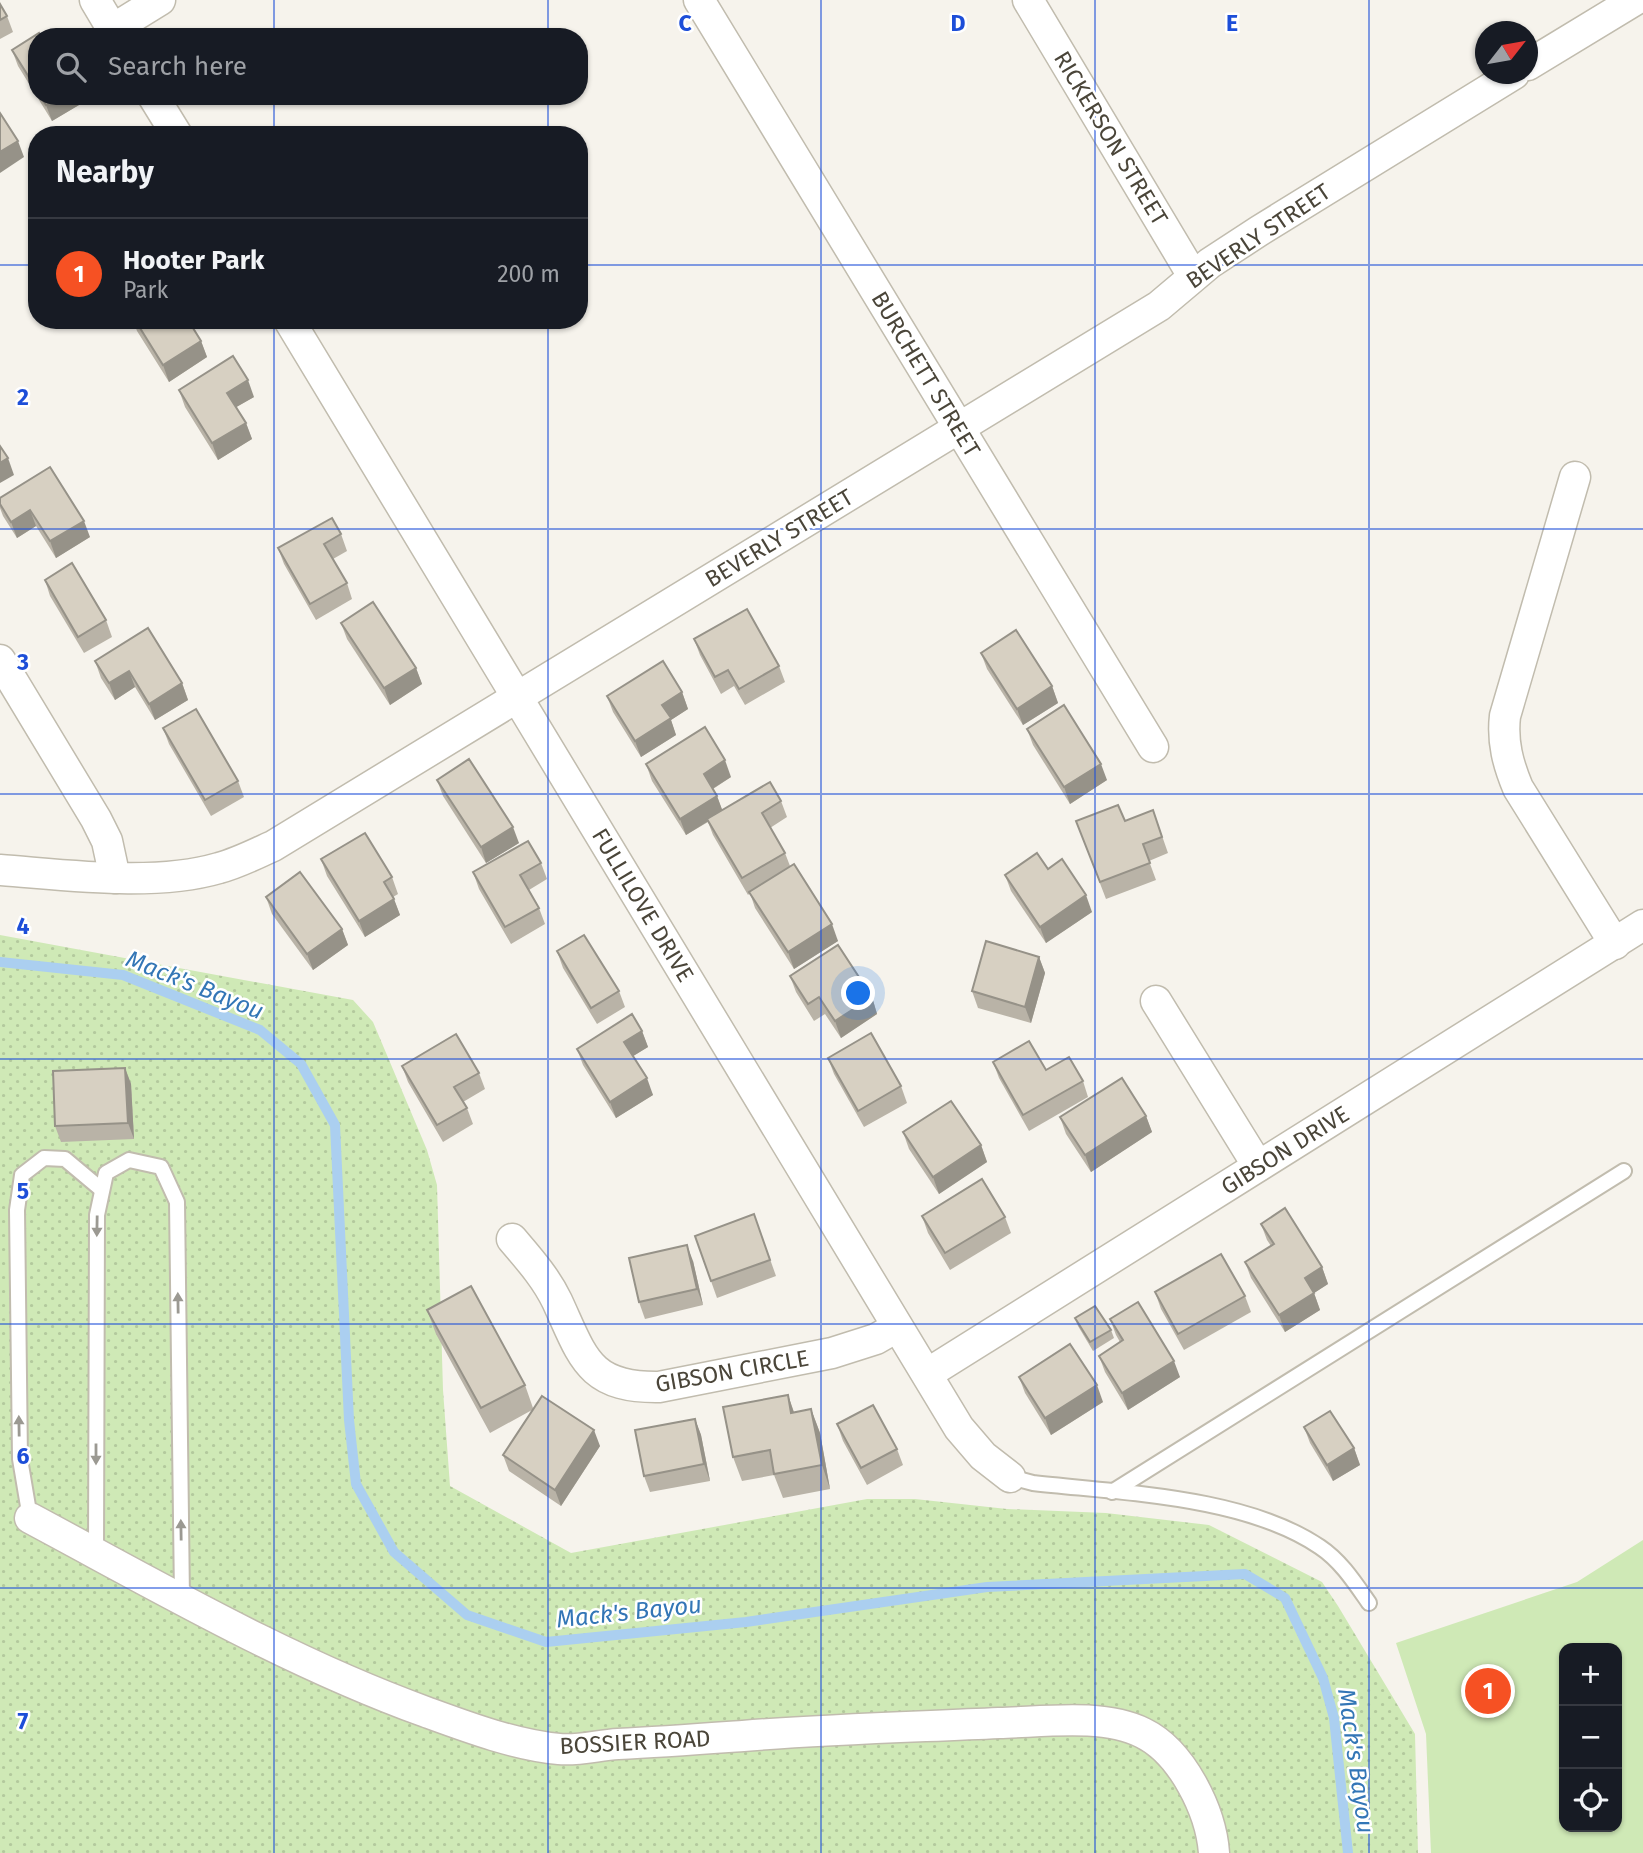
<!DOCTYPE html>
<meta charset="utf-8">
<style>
:root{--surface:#171b24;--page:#242831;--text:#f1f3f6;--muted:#9ea1a6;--line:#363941;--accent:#f65123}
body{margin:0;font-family:"Fira Sans",sans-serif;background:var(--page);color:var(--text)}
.controls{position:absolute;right:21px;bottom:21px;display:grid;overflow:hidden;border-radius:14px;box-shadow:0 2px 5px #0004}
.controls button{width:63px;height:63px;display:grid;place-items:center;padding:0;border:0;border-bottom:2px solid var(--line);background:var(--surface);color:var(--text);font:35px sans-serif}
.compass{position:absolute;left:1475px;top:21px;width:63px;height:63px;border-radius:50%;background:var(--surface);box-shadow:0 2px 5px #0004;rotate:59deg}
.you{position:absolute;left:859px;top:994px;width:24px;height:24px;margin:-18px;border:5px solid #fff;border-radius:50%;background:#1a73e8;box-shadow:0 0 0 10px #1a73e833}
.badge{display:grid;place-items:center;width:46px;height:46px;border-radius:50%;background:var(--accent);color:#fff;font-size:23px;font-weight:700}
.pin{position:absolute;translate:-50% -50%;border:4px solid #fff;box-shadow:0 2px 7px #0006}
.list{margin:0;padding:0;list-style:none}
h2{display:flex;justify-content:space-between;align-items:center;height:91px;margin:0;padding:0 28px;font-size:30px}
h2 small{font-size:23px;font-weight:400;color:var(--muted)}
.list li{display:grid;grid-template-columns:46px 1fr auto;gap:21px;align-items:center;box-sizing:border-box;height:112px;padding:0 28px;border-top:2px solid var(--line)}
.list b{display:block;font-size:26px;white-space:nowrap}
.list p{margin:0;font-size:23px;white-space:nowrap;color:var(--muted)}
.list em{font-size:23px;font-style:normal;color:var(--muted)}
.icon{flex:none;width:38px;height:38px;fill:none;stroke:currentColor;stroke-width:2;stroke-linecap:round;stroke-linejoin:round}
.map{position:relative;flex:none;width:1643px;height:1853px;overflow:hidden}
.search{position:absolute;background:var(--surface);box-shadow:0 2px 5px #0004;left:28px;top:28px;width:560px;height:77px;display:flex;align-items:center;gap:18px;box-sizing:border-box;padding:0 24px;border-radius:28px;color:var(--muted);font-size:26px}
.panel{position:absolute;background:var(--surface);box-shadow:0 2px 5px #0004;left:28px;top:126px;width:560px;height:203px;border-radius:28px}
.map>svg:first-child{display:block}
.grass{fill:url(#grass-dots)}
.park{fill:#cfe9b6;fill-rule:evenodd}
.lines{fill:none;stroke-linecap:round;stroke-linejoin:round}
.stream{stroke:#abcff0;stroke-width:10}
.lane-casing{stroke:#c1bcae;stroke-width:18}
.street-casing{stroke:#c1bcae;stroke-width:33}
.lane{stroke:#fff;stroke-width:14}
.street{stroke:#fff;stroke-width:30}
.wall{fill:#b9b3a7}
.shaded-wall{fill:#969288}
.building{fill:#d7d0c2;stroke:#969288;stroke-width:2}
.oneway{fill:#9b9992}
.grid{fill:none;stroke:#1d4ed8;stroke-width:2;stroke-opacity:0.55}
.labels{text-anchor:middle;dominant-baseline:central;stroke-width:5;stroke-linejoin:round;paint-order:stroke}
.street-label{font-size:23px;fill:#4a4539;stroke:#fff}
.water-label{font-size:24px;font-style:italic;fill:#3376b6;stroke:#fff}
.grid-label{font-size:23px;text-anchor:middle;font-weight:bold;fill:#1d4ed8;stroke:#fff;stroke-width:5;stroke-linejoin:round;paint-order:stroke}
</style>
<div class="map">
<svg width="1643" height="1853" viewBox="0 0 1643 1853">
<defs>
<pattern id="grass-dots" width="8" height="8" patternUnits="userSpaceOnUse" patternTransform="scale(1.75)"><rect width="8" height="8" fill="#cfe9b6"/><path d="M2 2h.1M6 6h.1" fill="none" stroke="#b3c99d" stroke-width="1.8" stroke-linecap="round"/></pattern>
</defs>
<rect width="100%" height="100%" fill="#f6f3ec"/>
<path class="grass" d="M 0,935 L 353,1000 L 373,1022 L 427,1150 L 437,1185 L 443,1390 L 450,1486 L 571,1553 L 867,1499 L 915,1499 L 1007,1509 L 1106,1513 L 1209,1525 L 1322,1582 L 1338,1606 L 1415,1734 L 1418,1853 L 0,1853 Z"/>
<path class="park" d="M 1643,1540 L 1643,1853 L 1431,1853 L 1426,1734 L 1396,1643 L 1577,1582 ZM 1564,1648 L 1617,1648 L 1617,1827 L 1564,1827 Z"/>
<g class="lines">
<path class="stream" d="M 0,962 L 123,975 L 260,1030 L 301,1064 L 335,1125 L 349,1420 L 356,1484 L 394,1552 L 467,1615 L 546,1642 L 746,1622 L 987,1587 L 1245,1574 L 1285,1598 L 1323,1678 L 1334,1718 L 1348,1853"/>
<defs>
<g id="lane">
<path d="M 1010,1477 L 1033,1483 C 1121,1493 1245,1496 1320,1547 C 1341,1561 1355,1583 1369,1603"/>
<path d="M 1112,1492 L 1624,1171"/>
<path d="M 30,1518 L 20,1459 L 17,1210 L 22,1175 L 44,1158 L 65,1159 L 102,1190"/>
<path d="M 96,1553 L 97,1215 L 106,1173 L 129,1160 L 161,1167 L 177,1202 L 182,1598"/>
</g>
<g id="street">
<path d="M 95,0 L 117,37"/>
<path d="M 699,0 L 1153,747"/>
<path d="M 1028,0 L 1193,276"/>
<path d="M 113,29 L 160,0"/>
<path d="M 1528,65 L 1635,0"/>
<path d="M 153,96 L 177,135"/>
<path d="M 289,320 L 959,1428 L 983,1456 L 1010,1477"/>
<path d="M 1575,477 L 1505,716 C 1502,742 1508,764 1518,788 L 1615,944"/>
<path d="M 0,660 L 96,819 L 107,841 L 115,878"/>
<path d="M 0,870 C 67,875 154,887 219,868 C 238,863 255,854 273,846 L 1159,306 L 1210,263 L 1259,231 L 1514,74"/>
<path d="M 1156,1001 L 1258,1166"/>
<path d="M 512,1239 C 529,1259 546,1278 557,1301 C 583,1357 588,1388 659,1387 L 832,1353 L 876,1339 L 897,1327"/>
<path d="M 927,1374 L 1643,925"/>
<path d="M 30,1518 C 159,1587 288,1662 426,1712 C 467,1727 515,1745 559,1749 C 578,1751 599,1745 618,1744 C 660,1742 701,1739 743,1736 C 828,1729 914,1727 999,1723 C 1043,1722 1103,1713 1143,1733 C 1182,1752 1211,1811 1214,1853"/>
</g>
</defs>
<use href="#lane" class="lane-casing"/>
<use href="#street" class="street-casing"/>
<use href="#lane" class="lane"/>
<use href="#street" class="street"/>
</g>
<g class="wall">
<path d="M 0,4 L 7,16 L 13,32 L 0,39 Z"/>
<path d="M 37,37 L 37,96 L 76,96 L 79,105 L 52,121 L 18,66 L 12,50 Z"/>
<path d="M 133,320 L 190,320 L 189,321 L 201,341 L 207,357 L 169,382 L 137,331 Z"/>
<path d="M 179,390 L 254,397 L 236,407 L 246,423 L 252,439 L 218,460 L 185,407 Z"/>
<path d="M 0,498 L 90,537 L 56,558 L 36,526 L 17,538 L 3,516 L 0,508 Z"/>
<path d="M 341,534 L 347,551 L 333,559 L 347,583 L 352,599 L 316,620 L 284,564 L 278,548 Z"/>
<path d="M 45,580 L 106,620 L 112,637 L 84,653 L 50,596 Z"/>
<path d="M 341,623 L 416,668 L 422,684 L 390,705 L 347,639 Z"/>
<path d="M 694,639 L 779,666 L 785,682 L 745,705 L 734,686 L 721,694 L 700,655 Z"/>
<path d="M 981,653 L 1052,686 L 1058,703 L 1023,725 L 987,669 Z"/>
<path d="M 95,661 L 182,683 L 188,700 L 155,720 L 135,687 L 115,700 L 101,678 Z"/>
<path d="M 682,692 L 688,709 L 671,720 L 676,735 L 641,757 L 613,712 L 607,696 Z"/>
<path d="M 163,728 L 238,781 L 244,797 L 211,816 L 169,744 Z"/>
<path d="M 1027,729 L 1107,780 L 1070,804 L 1033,745 Z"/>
<path d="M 646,764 L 731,777 L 713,789 L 717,796 L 722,810 L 781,801 L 787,817 L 770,828 L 785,853 L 790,866 L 838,941 L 794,969 L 755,908 L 750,893 L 748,895 L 713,835 L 708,822 L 686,835 L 652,781 Z"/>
<path d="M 437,780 L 519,843 L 486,863 L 443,796 Z"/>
<path d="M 1153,810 L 1168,853 L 1149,861 L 1156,880 L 1106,899 L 1076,821 L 1125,821 Z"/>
<path d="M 321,859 L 392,877 L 398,894 L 393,897 L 400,915 L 365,937 L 327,876 Z"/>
<path d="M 541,863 L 547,879 L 529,890 L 539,908 L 545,924 L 511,944 L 479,889 L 473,872 Z"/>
<path d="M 1048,869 L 1092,912 L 1046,943 L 1011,891 L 1005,875 Z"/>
<path d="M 266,897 L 342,929 L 348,945 L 313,970 L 272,914 Z"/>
<path d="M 557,951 L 619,991 L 625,1007 L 597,1024 L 563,968 Z"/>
<path d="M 1039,957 L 1045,973 L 1031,1023 L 978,1008 L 972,991 Z"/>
<path d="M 790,976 L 872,997 L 877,1014 L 841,1038 L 825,1014 L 814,1021 L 796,992 Z"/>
<path d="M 642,1031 L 648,1047 L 633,1056 L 653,1095 L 616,1118 L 583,1065 L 577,1049 Z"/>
<path d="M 828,1058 L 901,1086 L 907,1103 L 864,1127 L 834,1074 Z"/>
<path d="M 993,1062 L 1046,1070 L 1083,1081 L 1088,1097 L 1029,1131 L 999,1078 Z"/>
<path d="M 402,1066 L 479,1073 L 485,1089 L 463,1102 L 467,1108 L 473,1124 L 443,1142 L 408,1082 Z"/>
<path d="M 125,1068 L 131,1084 L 134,1139 L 61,1142 L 55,1126 Z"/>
<path d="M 1146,1116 L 1152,1132 L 1091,1172 L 1066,1134 L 1060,1117 Z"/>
<path d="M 903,1132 L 981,1145 L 987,1162 L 939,1194 L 909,1149 Z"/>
<path d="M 754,1214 L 776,1276 L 717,1298 L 695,1236 Z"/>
<path d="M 922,1216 L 1005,1217 L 1011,1233 L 950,1270 L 928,1233 Z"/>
<path d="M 1261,1224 L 1322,1267 L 1328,1284 L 1314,1293 L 1320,1310 L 1285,1332 L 1251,1278 L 1245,1262 L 1271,1246 L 1267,1240 Z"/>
<path d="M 693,1261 L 703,1305 L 645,1319 L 639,1302 Z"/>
<path d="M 1155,1292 L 1245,1296 L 1251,1312 L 1184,1350 L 1161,1309 Z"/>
<path d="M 427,1310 L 525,1385 L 533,1408 L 600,1446 L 561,1506 L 509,1471 L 503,1455 L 532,1410 L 490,1433 L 436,1334 Z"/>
<path d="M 1075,1318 L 1111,1330 L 1114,1338 L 1093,1351 L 1078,1326 Z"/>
<path d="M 1110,1319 L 1180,1377 L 1128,1410 L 1105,1372 L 1099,1356 L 1120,1342 L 1116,1335 Z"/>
<path d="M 1019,1377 L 1103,1402 L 1051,1435 L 1025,1393 Z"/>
<path d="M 788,1395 L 794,1412 L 811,1409 L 820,1433 L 830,1489 L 783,1498 L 774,1475 L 742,1481 L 733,1457 Z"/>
<path d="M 695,1419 L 701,1435 L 710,1481 L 650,1492 L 644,1476 Z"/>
<path d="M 837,1424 L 897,1449 L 903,1465 L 867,1485 L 843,1441 Z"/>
<path d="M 1304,1427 L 1354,1448 L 1360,1465 L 1333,1481 L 1310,1443 Z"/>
</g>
<g class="shaded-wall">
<path d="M 60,96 L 76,96 L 79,105 L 52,121 L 46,105 Z"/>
<path d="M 18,141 L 24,157 L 0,173 L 0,152 Z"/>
<path d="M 201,341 L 207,357 L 169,382 L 163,365 Z"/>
<path d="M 248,380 L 254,397 L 233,409 L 227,393 Z"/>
<path d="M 246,423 L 252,439 L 218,460 L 212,443 Z"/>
<path d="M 8,458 L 14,475 L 0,483 L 0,463 Z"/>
<path d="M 30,510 L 36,526 L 17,538 L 11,522 Z"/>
<path d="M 84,521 L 90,537 L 56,558 L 50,541 Z"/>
<path d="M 416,668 L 422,684 L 390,705 L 384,688 Z"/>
<path d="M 129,671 L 135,687 L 115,700 L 109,683 Z"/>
<path d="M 182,683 L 188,700 L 155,720 L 149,704 Z"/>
<path d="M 1052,686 L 1058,703 L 1023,725 L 1017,709 Z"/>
<path d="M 682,692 L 688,709 L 671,720 L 676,735 L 641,757 L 635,741 L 662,705 Z"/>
<path d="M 725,760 L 731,777 L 709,791 L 704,774 Z"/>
<path d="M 1101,764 L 1107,780 L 1070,804 L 1064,787 Z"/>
<path d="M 717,796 L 723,812 L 686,835 L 680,819 Z"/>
<path d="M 513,827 L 519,843 L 486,863 L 481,847 Z"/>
<path d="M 1086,895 L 1092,912 L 1046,943 L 1040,927 Z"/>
<path d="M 394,899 L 400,915 L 365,937 L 359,921 Z"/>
<path d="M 832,924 L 838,941 L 794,969 L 788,952 Z"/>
<path d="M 342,929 L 348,945 L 313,970 L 307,954 Z"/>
<path d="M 1039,957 L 1045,973 L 1031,1023 L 1025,1007 Z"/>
<path d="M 872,997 L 877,1014 L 841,1038 L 835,1021 Z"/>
<path d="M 642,1031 L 648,1047 L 630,1058 L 624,1042 Z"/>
<path d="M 125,1068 L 131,1084 L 134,1139 L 128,1123 Z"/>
<path d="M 647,1078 L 653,1095 L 616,1118 L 610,1102 Z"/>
<path d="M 1146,1116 L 1152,1132 L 1091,1172 L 1085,1155 Z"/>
<path d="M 981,1145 L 987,1162 L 939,1194 L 933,1177 Z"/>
<path d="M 687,1245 L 693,1261 L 703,1305 L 697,1289 Z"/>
<path d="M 1322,1267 L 1328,1284 L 1311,1295 L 1305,1278 Z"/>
<path d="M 1314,1293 L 1320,1310 L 1285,1332 L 1279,1315 Z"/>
<path d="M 1174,1361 L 1180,1377 L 1128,1410 L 1122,1393 Z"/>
<path d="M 1097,1385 L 1103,1402 L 1051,1435 L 1045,1418 Z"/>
<path d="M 788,1395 L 796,1419 L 791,1413 Z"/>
<path d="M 811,1409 L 820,1433 L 830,1489 L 822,1465 Z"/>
<path d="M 695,1419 L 701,1435 L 710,1481 L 704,1464 Z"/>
<path d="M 594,1430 L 600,1446 L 561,1506 L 555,1490 Z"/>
<path d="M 1354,1448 L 1360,1465 L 1333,1481 L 1327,1465 Z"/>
</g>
<g class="building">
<path d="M 0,4 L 7,16 L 0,20 Z"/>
<path d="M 39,33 L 41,37 L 37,37 L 37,90 L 12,50 Z"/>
<path d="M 40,96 L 60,96 L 46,105 Z"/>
<path d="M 0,113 L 18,141 L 0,152 Z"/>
<path d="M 135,320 L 188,320 L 201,341 L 163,365 Z"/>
<path d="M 233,356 L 248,380 L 227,393 L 246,423 L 212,443 L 179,390 Z"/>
<path d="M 0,446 L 8,458 L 0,463 Z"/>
<path d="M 50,467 L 84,521 L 50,541 L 30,510 L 11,522 L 0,504 L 0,498 Z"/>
<path d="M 332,518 L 341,534 L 324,544 L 347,583 L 310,604 L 278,548 Z"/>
<path d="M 72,563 L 106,620 L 78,637 L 45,580 Z"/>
<path d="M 373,602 L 416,668 L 384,688 L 341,623 Z"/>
<path d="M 747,609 L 779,666 L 739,689 L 728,670 L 715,677 L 694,639 Z"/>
<path d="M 148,628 L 182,683 L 149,704 L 129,671 L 109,683 L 95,661 Z"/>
<path d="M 1016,630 L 1052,686 L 1017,709 L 981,653 Z"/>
<path d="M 663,661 L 682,692 L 662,705 L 671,718 L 635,741 L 607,696 Z"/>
<path d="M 1064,705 L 1101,764 L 1064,787 L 1027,729 Z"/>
<path d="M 196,709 L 238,781 L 205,800 L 163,728 Z"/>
<path d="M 705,727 L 725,760 L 704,774 L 717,796 L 680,819 L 646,764 Z"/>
<path d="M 469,759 L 513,827 L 481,847 L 437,780 Z"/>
<path d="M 770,782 L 781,801 L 762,813 L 785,853 L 742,878 L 707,819 Z"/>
<path d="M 1118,805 L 1125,821 L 1153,810 L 1162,837 L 1143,844 L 1150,863 L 1100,882 L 1076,821 Z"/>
<path d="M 365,833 L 392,877 L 384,882 L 394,899 L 359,921 L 321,859 Z"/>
<path d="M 528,841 L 541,863 L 520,875 L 539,908 L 505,927 L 473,872 Z"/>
<path d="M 1037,853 L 1048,869 L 1062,859 L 1086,895 L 1040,927 L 1005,875 Z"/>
<path d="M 794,864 L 832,924 L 788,952 L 749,892 Z"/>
<path d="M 300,872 L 342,929 L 307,954 L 266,897 Z"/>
<path d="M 584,935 L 619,991 L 591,1008 L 557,951 Z"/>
<path d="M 986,941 L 1039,957 L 1025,1007 L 972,991 Z"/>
<path d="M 838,945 L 872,997 L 835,1021 L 819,997 L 808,1004 L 790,976 Z"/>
<path d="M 632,1014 L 642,1031 L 624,1042 L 647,1078 L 610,1102 L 577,1049 Z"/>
<path d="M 871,1033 L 901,1086 L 858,1111 L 828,1058 Z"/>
<path d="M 456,1034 L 479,1073 L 454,1087 L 467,1108 L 437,1125 L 402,1066 Z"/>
<path d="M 1029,1041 L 1046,1070 L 1069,1057 L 1083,1081 L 1023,1115 L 993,1062 Z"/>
<path d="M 125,1068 L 128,1123 L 55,1126 L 53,1071 Z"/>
<path d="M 1122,1078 L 1146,1116 L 1085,1155 L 1060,1117 Z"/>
<path d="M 951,1101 L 981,1145 L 933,1177 L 903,1132 Z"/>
<path d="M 982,1179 L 1005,1217 L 945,1253 L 922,1216 Z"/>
<path d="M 1285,1208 L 1322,1267 L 1305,1278 L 1314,1293 L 1279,1315 L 1245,1262 L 1274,1244 L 1261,1224 Z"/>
<path d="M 754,1214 L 770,1260 L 711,1281 L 695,1236 Z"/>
<path d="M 687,1245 L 697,1289 L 639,1302 L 629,1258 Z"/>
<path d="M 1221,1254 L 1245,1296 L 1178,1334 L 1155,1292 Z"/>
<path d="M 471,1286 L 525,1385 L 481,1408 L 427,1310 Z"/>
<path d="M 1138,1302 L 1174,1361 L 1122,1393 L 1099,1356 L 1123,1340 L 1110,1319 Z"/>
<path d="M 1095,1306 L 1111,1330 L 1090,1342 L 1075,1318 Z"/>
<path d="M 1070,1344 L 1097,1385 L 1045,1418 L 1019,1377 Z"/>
<path d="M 788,1395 L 791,1413 L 811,1409 L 822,1465 L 774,1474 L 770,1450 L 733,1457 L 723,1407 Z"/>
<path d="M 542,1396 L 594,1430 L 555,1490 L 503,1455 Z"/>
<path d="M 873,1405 L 897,1449 L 861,1468 L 837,1424 Z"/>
<path d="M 1330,1411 L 1354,1448 L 1327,1465 L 1304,1427 Z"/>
<path d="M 695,1419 L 704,1464 L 644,1476 L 635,1430 Z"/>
</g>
<defs><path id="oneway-solid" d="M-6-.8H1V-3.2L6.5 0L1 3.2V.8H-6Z" transform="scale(1.75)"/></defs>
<g class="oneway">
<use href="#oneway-solid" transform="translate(97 1226) rotate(91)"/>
<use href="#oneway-solid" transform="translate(178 1303) rotate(-91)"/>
<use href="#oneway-solid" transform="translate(19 1426) rotate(-91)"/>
<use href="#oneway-solid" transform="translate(96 1454) rotate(90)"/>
<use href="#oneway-solid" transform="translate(181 1530) rotate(-91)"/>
</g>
<path class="grid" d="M 274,0 L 274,37M 548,0 L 548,37M 821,0 L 821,1853M 1095,0 L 1095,1853M 1369,0 L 1369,1853M 274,96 L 274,135M 548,96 L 548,135M 0,265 L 37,265M 579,265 L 1643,265M 274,320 L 274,1853M 548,320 L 548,1853M 0,529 L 1643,529M 0,794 L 1643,794M 0,1059 L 1643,1059M 0,1324 L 1643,1324M 0,1588 L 1643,1588"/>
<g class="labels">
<g class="street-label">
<text transform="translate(1111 138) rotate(59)">RICKERSON STREET</text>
<text transform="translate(1258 236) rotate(-34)">BEVERLY STREET</text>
<text transform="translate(926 374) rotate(59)">BURCHETT STREET</text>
<text transform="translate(779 538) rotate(-31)">BEVERLY STREET</text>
<text transform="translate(643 905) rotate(59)">FULLILOVE DRIVE</text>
<text transform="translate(1285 1150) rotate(-32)">GIBSON DRIVE</text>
<text transform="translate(732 1371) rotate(-10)">GIBSON CIRCLE</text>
<text transform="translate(635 1742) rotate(-3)">BOSSIER ROAD</text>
</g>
<g class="water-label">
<text transform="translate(195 985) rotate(22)">Mack's Bayou</text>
<text transform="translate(629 1612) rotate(-6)">Mack's Bayou</text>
<text transform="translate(1356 1761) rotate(82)">Mack's Bayou</text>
</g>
</g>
<g class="grid-label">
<text x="685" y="31">C</text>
<text x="958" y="31">D</text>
<text x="1232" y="31">E</text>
<text x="23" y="405">2</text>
<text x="23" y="670">3</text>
<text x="23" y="934">4</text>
<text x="23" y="1199">5</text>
<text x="23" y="1464">6</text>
<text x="23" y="1729">7</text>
</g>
</svg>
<div class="controls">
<button>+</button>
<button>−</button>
<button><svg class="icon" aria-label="locate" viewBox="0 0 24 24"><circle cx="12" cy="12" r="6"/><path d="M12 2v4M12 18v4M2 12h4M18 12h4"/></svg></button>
</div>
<svg class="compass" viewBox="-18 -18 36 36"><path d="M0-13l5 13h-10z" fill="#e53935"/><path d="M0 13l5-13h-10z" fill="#9ea1a6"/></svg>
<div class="you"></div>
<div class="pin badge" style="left:1488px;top:1691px">1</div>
<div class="search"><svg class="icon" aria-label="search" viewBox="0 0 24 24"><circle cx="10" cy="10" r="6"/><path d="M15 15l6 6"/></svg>Search here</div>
<section class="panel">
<h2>Nearby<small></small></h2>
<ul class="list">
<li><span class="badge">1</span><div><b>Hooter Park</b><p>Park</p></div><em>200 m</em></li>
</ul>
</section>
</div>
